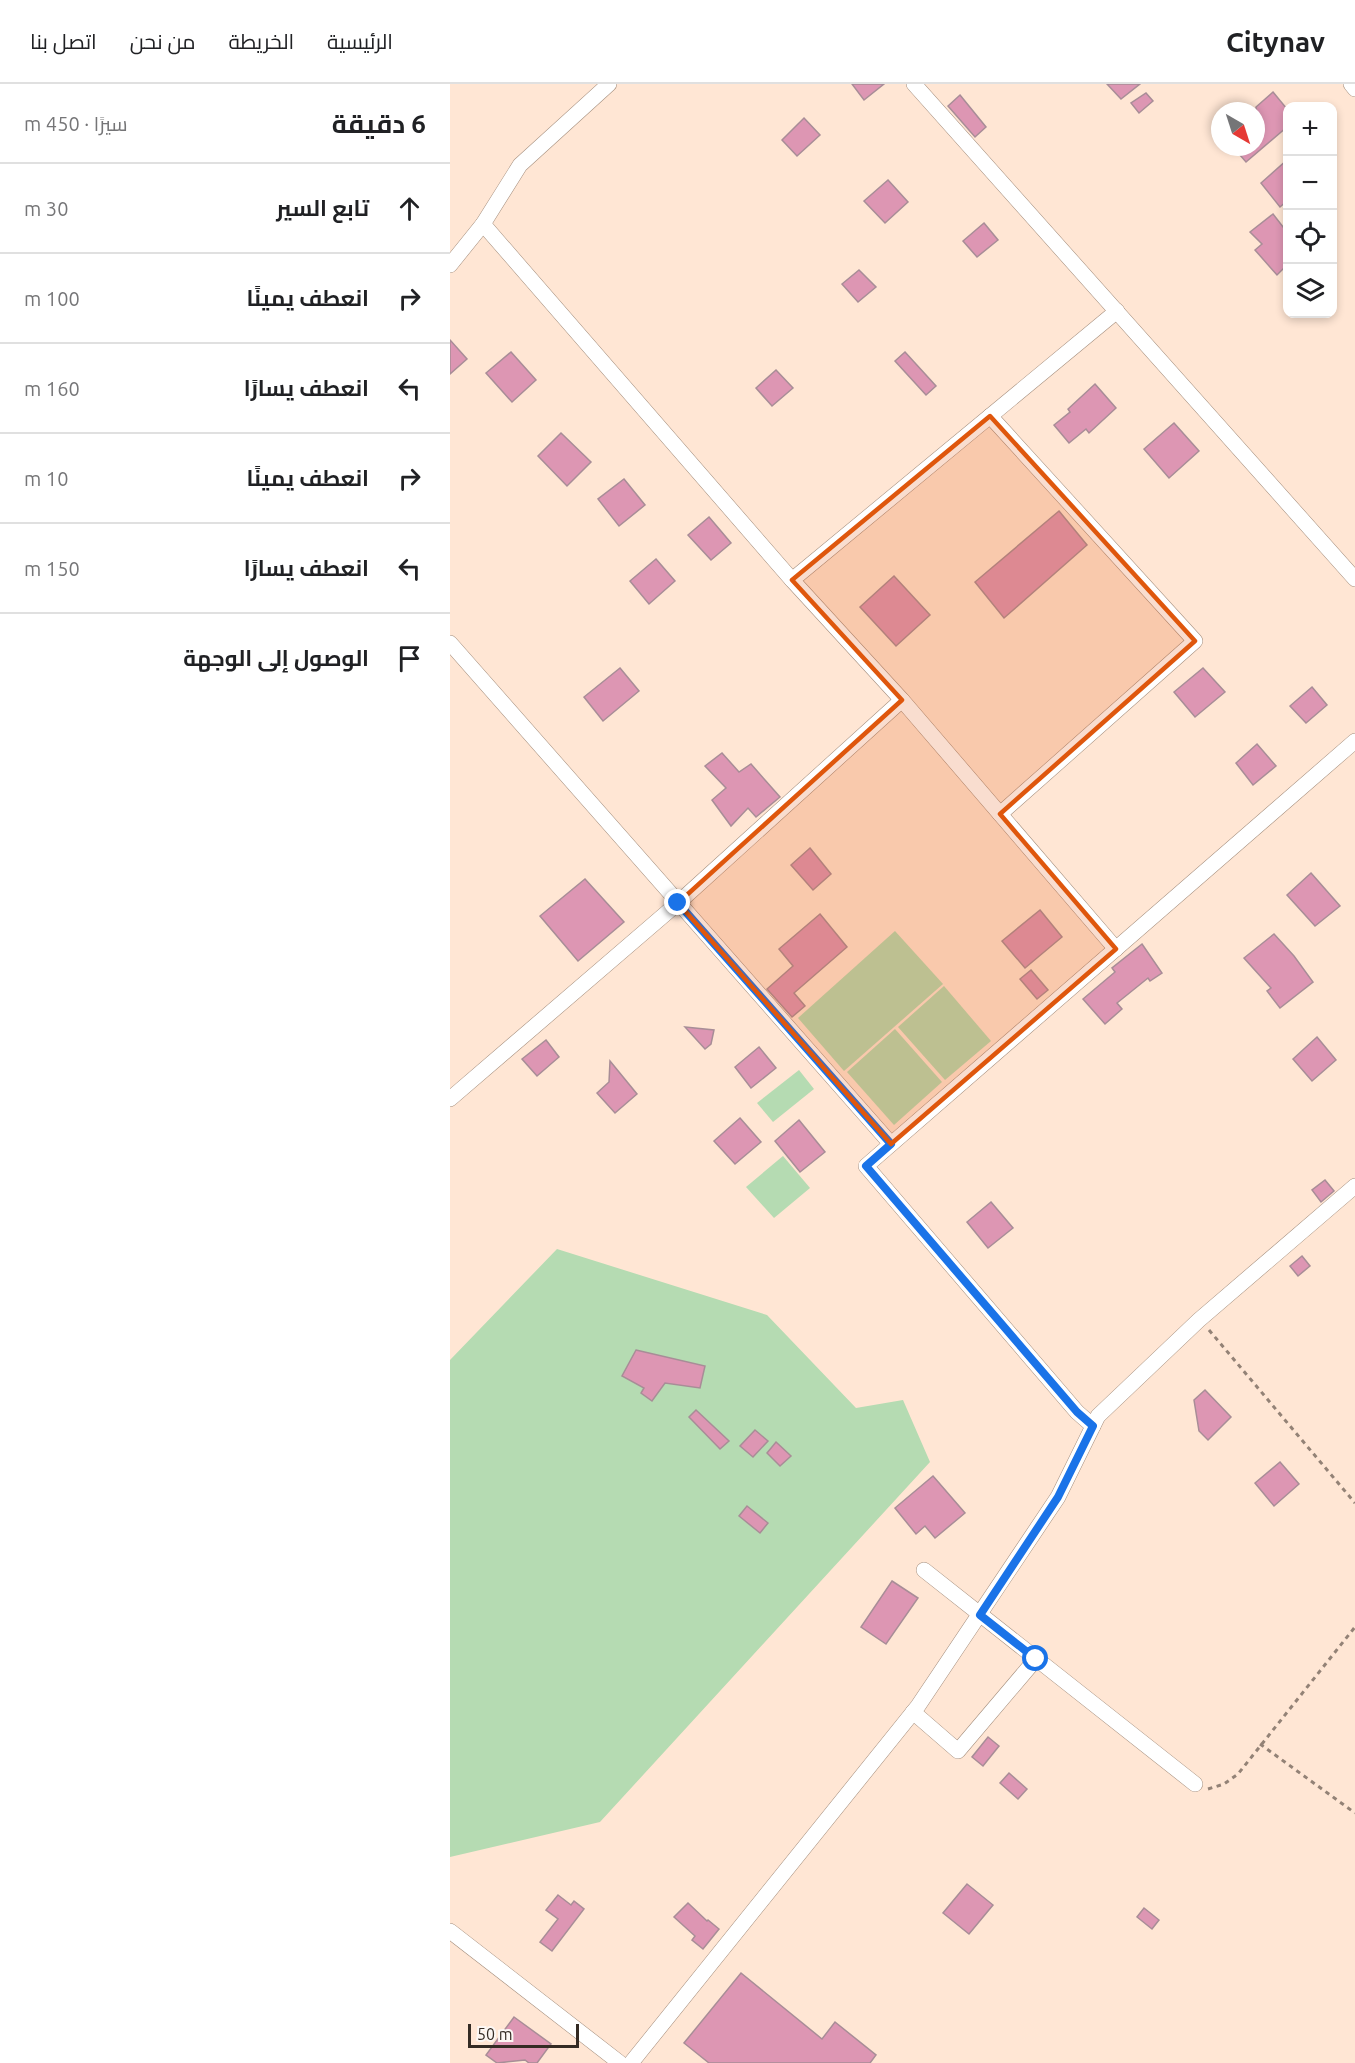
<!DOCTYPE html>
<html lang="ar">
<meta charset="utf-8">
<style>
:root{--surface:#fff;--page:#f6f6f6;--text:#202124;--muted:#757577;--line:#e0e0e0}
body{margin:0;font-family:Ubuntu,Cairo,sans-serif;background:var(--page);color:var(--text);direction:rtl}
.controls{position:absolute;right:18px;top:18px;display:grid;overflow:hidden;border-radius:12px;box-shadow:0 3px 9px #0003}
.controls button{width:54px;height:54px;display:grid;place-items:center;padding:0;border:0;border-bottom:2px solid var(--line);background:var(--surface);color:var(--text);font:30px sans-serif}
.compass{position:absolute;left:761px;top:18px;width:54px;height:54px;border-radius:50%;background:var(--surface);box-shadow:0 3px 9px #0003;rotate:141deg}
.scale{position:absolute;left:18px;bottom:15px;width:111px;box-sizing:border-box;padding-left:6px;border:3px solid #342b24;border-top:0;font-size:16px;line-height:21px;white-space:nowrap;color:#342b24;-webkit-text-stroke:4px #fcf7f4;paint-order:stroke}
.stop{position:absolute;width:18px;height:18px;margin:-14px;border:4px solid #1a73e8;border-radius:50%;background:#fff}
.stop.end{background:#1a73e8;border-color:#fff;box-shadow:0 2px 6px #0008}
.list{margin:0;padding:0;list-style:none}
h2{display:flex;justify-content:space-between;align-items:center;height:78px;margin:0;padding:0 24px;font-size:26px}
h2 small{font-size:20px;font-weight:400;color:var(--muted)}
.list li{display:grid;grid-template-columns:39px 1fr auto;gap:18px;align-items:center;box-sizing:border-box;height:90px;padding:0 24px;border-top:2px solid var(--line)}
.list b{display:block;font-size:22px;white-space:nowrap}
.list em{font-size:20px;font-style:normal;color:var(--muted)}
.icon{flex:none;width:33px;height:33px;fill:none;stroke:currentColor;stroke-width:2;stroke-linecap:round;stroke-linejoin:round}
.map{position:relative;flex:none;width:905px;height:1979px;overflow:hidden;direction:ltr}
header{display:flex;align-items:center;gap:36px;box-sizing:border-box;height:84px;padding:0 30px;background:var(--surface);border-bottom:2px solid var(--line)}
header strong{font-size:28px}
nav{display:flex;gap:33px;margin-inline-start:auto;font-size:21px}
main{display:flex}
aside{flex:1;background:var(--surface)}
.map>svg:first-child{display:block}
.green{fill:#b5dbb2}
.building{fill:#dd96b3;stroke:#a88d97;stroke-width:1.5}
.lines{fill:none;stroke-linecap:round;stroke-linejoin:round}
.minor-casing{stroke:#a48e7d;stroke-width:16}
.path{stroke:#938276;stroke-width:3;stroke-dasharray:4.5 4.5;stroke-linecap:butt}
.minor{stroke:#fff;stroke-width:15}
.route{stroke:#1a73e8;stroke-width:8}
.marked{fill:#df570d;fill-opacity:0.2;stroke:#df570d;stroke-width:4.5;stroke-linejoin:round}
</style>
<header>
<strong>Citynav</strong>
<nav><a>الرئيسية</a><a>الخريطة</a><a>من نحن</a><a>اتصل بنا</a></nav>
</header>
<main>
<div class="map">
<svg width="905" height="1979" viewBox="0 0 905 1979">
<rect width="100%" height="100%" fill="#ffe6d4"/>
<g class="green">
<path d="M 445,847 L 493,900 L 394,987 L 348,934 Z"/>
<path d="M 494,902 L 541,957 L 495,996 L 448,943 Z"/>
<path d="M 445,945 L 492,998 L 444,1041 L 397,988 Z"/>
<path d="M 349,986 L 364,1005 L 323,1038 L 307,1019 Z"/>
<path d="M 333,1072 L 360,1104 L 324,1134 L 296,1103 Z"/>
<path d="M 107,1165 L 317,1231 L 406,1324 L 453,1316 L 480,1378 L 150,1738 L 0,1773 L 0,1276 Z"/>
</g>
<g class="building">
<path d="M 402,0 L 434,0 L 414,16 Z"/>
<path d="M 657,0 L 690,0 L 671,15 Z"/>
<path d="M 823,8 L 837,25 L 837,43 L 796,78 L 783,63 L 806,63 L 806,23 Z"/>
<path d="M 696,9 L 703,17 L 689,29 L 681,19 Z"/>
<path d="M 510,11 L 536,43 L 525,53 L 498,22 Z"/>
<path d="M 354,34 L 370,51 L 347,72 L 332,56 Z"/>
<path d="M 837,76 L 837,117 L 830,123 L 811,99 Z"/>
<path d="M 438,96 L 458,118 L 435,139 L 414,117 Z"/>
<path d="M 823,130 L 837,148 L 837,181 L 827,191 L 805,166 L 812,160 L 800,148 Z"/>
<path d="M 534,139 L 548,156 L 527,173 L 513,157 Z"/>
<path d="M 409,186 L 426,203 L 408,218 L 392,200 Z"/>
<path d="M 0,256 L 17,275 L 0,290 Z"/>
<path d="M 61,268 L 86,296 L 62,318 L 36,289 Z"/>
<path d="M 455,268 L 486,302 L 476,311 L 445,277 Z"/>
<path d="M 326,286 L 343,304 L 322,322 L 306,304 Z"/>
<path d="M 645,300 L 666,324 L 639,349 L 636,345 L 619,359 L 604,341 L 620,328 L 618,325 Z"/>
<path d="M 724,339 L 749,367 L 719,394 L 694,365 Z"/>
<path d="M 111,349 L 141,378 L 117,402 L 88,372 Z"/>
<path d="M 174,395 L 195,421 L 169,442 L 148,415 Z"/>
<path d="M 609,427 L 637,461 L 554,534 L 525,498 Z"/>
<path d="M 259,433 L 281,459 L 261,476 L 238,451 Z"/>
<path d="M 206,475 L 225,497 L 199,520 L 180,497 Z"/>
<path d="M 444,492 L 480,531 L 446,562 L 410,523 Z"/>
<path d="M 170,584 L 189,607 L 153,637 L 134,613 Z"/>
<path d="M 753,584 L 775,608 L 745,633 L 724,608 Z"/>
<path d="M 862,603 L 877,621 L 856,639 L 840,622 Z"/>
<path d="M 807,660 L 826,682 L 803,701 L 786,679 Z"/>
<path d="M 272,669 L 289,688 L 301,680 L 330,713 L 306,733 L 298,724 L 281,742 L 262,716 L 276,704 L 255,682 Z"/>
<path d="M 360,764 L 381,790 L 363,806 L 341,781 Z"/>
<path d="M 861,789 L 890,822 L 865,842 L 837,811 Z"/>
<path d="M 135,795 L 174,838 L 128,877 L 90,832 Z"/>
<path d="M 590,826 L 612,853 L 575,884 L 552,857 Z"/>
<path d="M 370,830 L 397,863 L 344,909 L 355,922 L 342,933 L 317,905 L 343,882 L 329,865 Z"/>
<path d="M 824,850 L 844,872 L 863,898 L 830,924 L 817,907 L 821,904 L 794,874 Z"/>
<path d="M 692,860 L 712,889 L 700,897 L 698,894 L 667,919 L 672,925 L 655,940 L 633,915 L 665,888 L 662,884 Z"/>
<path d="M 581,886 L 598,906 L 587,915 L 570,895 Z"/>
<path d="M 235,943 L 264,946 L 261,960 L 255,965 Z"/>
<path d="M 867,953 L 886,976 L 862,997 L 843,975 Z"/>
<path d="M 96,956 L 109,973 L 87,992 L 72,975 Z"/>
<path d="M 309,963 L 326,984 L 301,1004 L 285,983 Z"/>
<path d="M 160,977 L 187,1010 L 165,1029 L 147,1009 L 159,998 Z"/>
<path d="M 290,1034 L 311,1058 L 285,1080 L 264,1057 Z"/>
<path d="M 349,1036 L 375,1068 L 350,1088 L 325,1057 Z"/>
<path d="M 875,1096 L 884,1107 L 871,1118 L 862,1106 Z"/>
<path d="M 541,1118 L 563,1144 L 538,1164 L 517,1138 Z"/>
<path d="M 852,1172 L 860,1182 L 848,1192 L 840,1182 Z"/>
<path d="M 186,1266 L 255,1282 L 250,1304 L 215,1299 L 202,1317 L 191,1309 L 194,1304 L 172,1292 Z"/>
<path d="M 755,1306 L 781,1333 L 758,1356 L 749,1347 L 744,1316 Z"/>
<path d="M 246,1326 L 279,1357 L 270,1365 L 239,1333 Z"/>
<path d="M 305,1346 L 318,1357 L 303,1373 L 290,1362 Z"/>
<path d="M 326,1358 L 341,1372 L 330,1382 L 317,1369 Z"/>
<path d="M 830,1378 L 849,1400 L 824,1422 L 805,1399 Z"/>
<path d="M 483,1392 L 515,1429 L 485,1454 L 475,1442 L 466,1450 L 445,1424 Z"/>
<path d="M 297,1422 L 318,1439 L 310,1449 L 289,1432 Z"/>
<path d="M 442,1497 L 468,1514 L 436,1560 L 411,1543 Z"/>
<path d="M 538,1653 L 549,1662 L 533,1682 L 522,1673 Z"/>
<path d="M 559,1689 L 577,1705 L 568,1715 L 550,1699 Z"/>
<path d="M 517,1800 L 543,1821 L 519,1850 L 493,1829 Z"/>
<path d="M 108,1811 L 121,1821 L 124,1817 L 134,1825 L 102,1867 L 90,1858 L 108,1835 L 96,1826 Z"/>
<path d="M 238,1819 L 257,1837 L 258,1836 L 269,1845 L 253,1865 L 242,1856 L 245,1852 L 224,1833 Z"/>
<path d="M 694,1824 L 709,1836 L 702,1845 L 687,1833 Z"/>
<path d="M 291,1889 L 372,1955 L 385,1938 L 426,1971 L 420,1979 L 259,1979 L 234,1959 Z"/>
<path d="M 64,1933 L 101,1960 L 87,1979 L 79,1979 L 75,1976 L 47,1979 L 36,1971 Z"/>
</g>
<g class="lines">
<defs>
<g id="minor">
<path d="M 464,0 L 905,495"/>
<path d="M 901,0 L 905,5"/>
<path d="M 33,140 L 342,496"/>
<path d="M 0,181 L 33,140 L 70,81 L 159,0"/>
<path d="M 540,332 L 745,557 L 550,730"/>
<path d="M 0,559 L 441,1060"/>
<path d="M 666,865 L 452,616 L 342,496 L 667,227"/>
<path d="M 0,1015 L 228,819 L 452,616"/>
<path d="M 643,1342 L 627,1328 L 416,1082 L 905,657"/>
<path d="M 474,1486 L 745,1700"/>
<path d="M 463,1628 L 508,1667 L 586,1575"/>
<path d="M 0,1847 L 170,1979"/>
<path d="M 181,1979 L 468,1622 L 608,1413 L 648,1332 L 749,1236 L 905,1102"/>
</g>
</defs>
<use href="#minor" class="minor-casing"/>
<g class="path">
<path d="M 759,1246 L 905,1419"/>
<path d="M 810,1660 L 905,1729"/>
<path d="M 758,1705 L 774,1700 L 788,1690 L 905,1543"/>
</g>
<use href="#minor" class="minor"/>
</g>
<g class="lines">
<path class="route" d="M 228,819 L 441,1060 L 416,1082 L 627,1328 L 643,1342 L 608,1413 L 530,1531 L 586,1575"/>
</g>
<path class="marked" d="M 540,332 L 745,557 L 550,730 L 666,865 L 441,1060 L 228,819 L 452,616 L 342,496 Z"/>
</svg>
<div class="controls">
<button>+</button>
<button>−</button>
<button><svg class="icon" aria-label="locate" viewBox="0 0 24 24"><circle cx="12" cy="12" r="6"/><path d="M12 2v4M12 18v4M2 12h4M18 12h4"/></svg></button>
<button><svg class="icon" aria-label="layers" viewBox="0 0 24 24"><path d="M12 4l9 5-9 5-9-5zM3 14l9 5 9-5"/></svg></button>
</div>
<svg class="compass" viewBox="-18 -18 36 36"><path d="M0-13l5 13h-10z" fill="#e53935"/><path d="M0 13l5-13h-10z" fill="#757577"/></svg>
<div class="scale">50 m</div>
<div class="stop" style="left:586px;top:1575px"></div>
<div class="stop end" style="left:228px;top:819px"></div>
</div>
<aside>
<h2>6 دقيقة<small>سيرًا · 450 m</small></h2>
<ul class="list">
<li><svg class="icon" aria-label="ahead" viewBox="0 0 24 24"><path d="M12 20V5M6 11l6-6 6 6"/></svg><div><b>تابع السير</b></div><em>30 m</em></li>
<li><svg class="icon" aria-label="right" viewBox="0 0 24 24"><path d="M7 20v-9h11M14 6l5 5-5 5"/></svg><div><b>انعطف يمينًا</b></div><em>100 m</em></li>
<li><svg class="icon" aria-label="left" viewBox="0 0 24 24"><path d="M17 20v-9H6M10 6l-5 5 5 5"/></svg><div><b>انعطف يسارًا</b></div><em>160 m</em></li>
<li><svg class="icon" aria-label="right" viewBox="0 0 24 24"><path d="M7 20v-9h11M14 6l5 5-5 5"/></svg><div><b>انعطف يمينًا</b></div><em>10 m</em></li>
<li><svg class="icon" aria-label="left" viewBox="0 0 24 24"><path d="M17 20v-9H6M10 6l-5 5 5 5"/></svg><div><b>انعطف يسارًا</b></div><em>150 m</em></li>
<li><svg class="icon" aria-label="arrive" viewBox="0 0 24 24"><path d="M6 21V4h12l-3 4 3 4H6"/></svg><div><b>الوصول إلى الوجهة</b></div></li>
</ul>
</aside>
</main>
